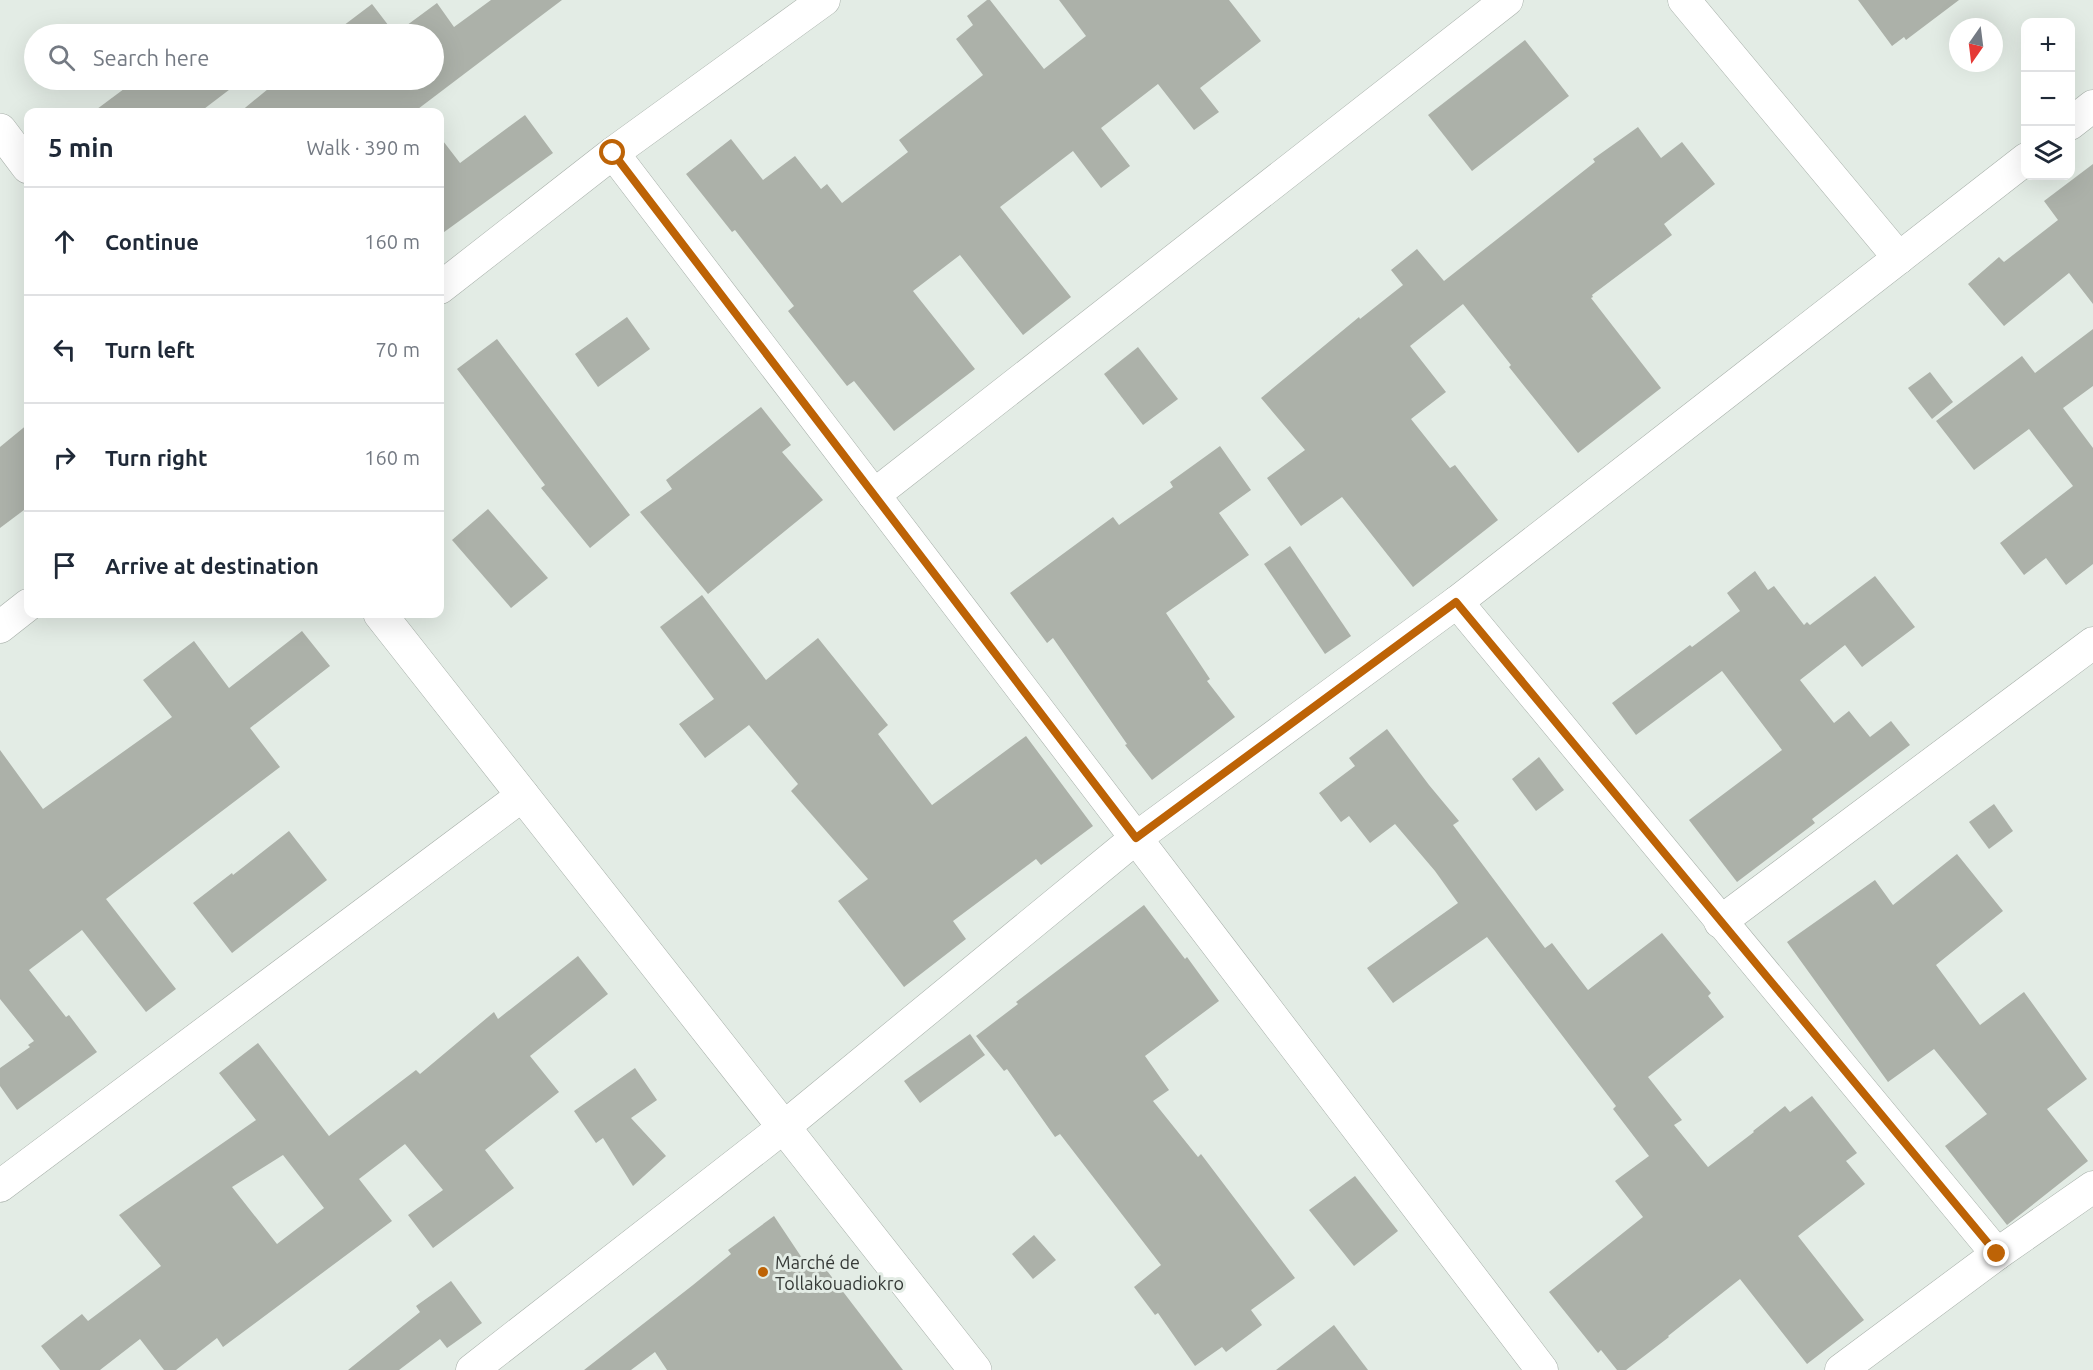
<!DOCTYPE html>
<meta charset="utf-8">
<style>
:root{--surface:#fff;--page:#f6f6f7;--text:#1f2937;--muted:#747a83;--line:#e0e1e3}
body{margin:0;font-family:Ubuntu,sans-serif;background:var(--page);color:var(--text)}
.controls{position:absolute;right:18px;top:18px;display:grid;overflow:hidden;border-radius:12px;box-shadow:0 6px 24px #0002}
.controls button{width:54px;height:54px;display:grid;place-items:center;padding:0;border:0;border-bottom:2px solid var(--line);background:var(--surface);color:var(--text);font:30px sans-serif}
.compass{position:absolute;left:1949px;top:18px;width:54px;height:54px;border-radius:50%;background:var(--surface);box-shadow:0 6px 24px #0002;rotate:194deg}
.stop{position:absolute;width:18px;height:18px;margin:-14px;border:4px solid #bd6306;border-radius:50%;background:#fff}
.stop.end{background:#bd6306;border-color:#fff;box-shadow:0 2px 6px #0008}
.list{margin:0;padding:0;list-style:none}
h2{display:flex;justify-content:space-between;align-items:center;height:78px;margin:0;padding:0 24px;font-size:26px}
h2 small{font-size:20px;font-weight:400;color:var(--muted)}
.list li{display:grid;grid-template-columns:39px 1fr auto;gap:18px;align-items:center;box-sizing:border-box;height:108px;padding:0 24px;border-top:2px solid var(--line)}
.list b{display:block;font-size:22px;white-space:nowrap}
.list em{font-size:20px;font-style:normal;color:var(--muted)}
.icon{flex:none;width:33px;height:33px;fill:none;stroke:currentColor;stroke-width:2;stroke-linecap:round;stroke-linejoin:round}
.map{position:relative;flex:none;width:2093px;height:1370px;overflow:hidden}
.search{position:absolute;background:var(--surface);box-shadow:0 6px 24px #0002;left:24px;top:24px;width:420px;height:66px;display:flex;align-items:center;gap:15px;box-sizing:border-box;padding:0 21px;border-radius:33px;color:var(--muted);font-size:22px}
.panel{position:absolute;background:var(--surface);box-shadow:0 6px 24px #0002;left:24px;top:108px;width:420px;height:510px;border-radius:12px}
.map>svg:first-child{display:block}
.building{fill:#acb1a9;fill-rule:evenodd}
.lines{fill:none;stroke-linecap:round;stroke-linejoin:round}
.minor-casing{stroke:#a8b0aa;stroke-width:33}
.tertiary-casing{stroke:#a8b0aa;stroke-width:34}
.minor{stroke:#fff;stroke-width:32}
.tertiary{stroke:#fff;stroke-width:33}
.route{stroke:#bd6306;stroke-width:8}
.poi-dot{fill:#bd6306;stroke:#e3ece5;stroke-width:2}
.labels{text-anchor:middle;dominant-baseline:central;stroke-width:6;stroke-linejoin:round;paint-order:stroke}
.poi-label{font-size:18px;fill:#353936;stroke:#e3ece5;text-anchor:start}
</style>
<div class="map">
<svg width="2093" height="1370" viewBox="0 0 2093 1370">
<rect width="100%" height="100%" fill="#e3ece5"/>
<g class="building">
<path d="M 491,0 L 562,0 L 414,112 L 240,112 L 279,80 L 434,80 L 434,34 L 337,34 L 335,32 L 372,4 L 395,34 L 437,3 L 454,27 Z"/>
<path d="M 987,0 L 990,0 L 1044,69 L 1086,36 L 1059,0 L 1229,0 L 1261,41 L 1200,88 L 1219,112 L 1194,130 L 1158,84 L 1101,128 L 1130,166 L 1101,188 L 1073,151 L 1000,207 L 1071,297 L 1023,335 L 960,255 L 913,291 L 975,369 L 894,431 L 854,381 L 847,386 L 788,311 L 794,306 L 735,230 L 732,232 L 686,174 L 731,139 L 763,180 L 795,156 L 821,189 L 827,184 L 842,203 L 908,152 L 899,140 L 983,75 L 956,39 L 973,25 L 967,16 Z"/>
<path d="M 1858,0 L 1959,0 L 1906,40 L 1904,37 L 1892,46 Z"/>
<path d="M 1525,40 L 1569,96 L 1472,171 L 1428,115 Z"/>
<path d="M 136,80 L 242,80 L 200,112 L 93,112 Z"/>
<path d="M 525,115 L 553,153 L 440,235 L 440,137 L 460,163 Z"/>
<path d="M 1638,127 L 1661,158 L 1682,142 L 1715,184 L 1664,224 L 1672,235 L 1592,295 L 1593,297 L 1591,298 L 1661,388 L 1578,453 L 1509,367 L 1511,365 L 1463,304 L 1410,346 L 1446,392 L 1411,419 L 1450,468 L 1455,465 L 1498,520 L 1413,587 L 1342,497 L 1301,526 L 1267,478 L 1305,450 L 1261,398 L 1359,317 L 1360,319 L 1403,285 L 1391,270 L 1417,249 L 1444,281 L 1595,162 L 1593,159 Z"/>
<path d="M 2093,164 L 2093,304 L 2069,273 L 2004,326 L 1968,284 L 1999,257 L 2004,262 L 2058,220 L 2044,201 Z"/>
<path d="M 627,317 L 650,349 L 598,387 L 575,354 Z"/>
<path d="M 2093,329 L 2093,386 L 2063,408 L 2093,448 L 2093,564 L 2066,585 L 2046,558 L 2024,575 L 2000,543 L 2073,486 L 2029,429 L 1974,470 L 1936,421 L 2022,356 L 2035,373 Z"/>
<path d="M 497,339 L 630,515 L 590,548 L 541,488 L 545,485 L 457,369 Z"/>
<path d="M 1138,347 L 1178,399 L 1143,425 L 1104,374 Z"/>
<path d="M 1930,372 L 1953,402 L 1932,419 L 1908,388 Z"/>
<path d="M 761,407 L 791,445 L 782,452 L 823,500 L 708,594 L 640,512 L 672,489 L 666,480 Z"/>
<path d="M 28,424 L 28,507 L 0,528 L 0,447 Z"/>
<path d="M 1220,446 L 1251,490 L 1219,513 L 1249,555 L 1166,613 L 1210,679 L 1207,681 L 1235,717 L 1152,780 L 1125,745 L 1127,744 L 1053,638 L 1047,643 L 1010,593 L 1113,517 L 1119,525 L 1173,487 L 1170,482 Z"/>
<path d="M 488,509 L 548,578 L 511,608 L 452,540 Z"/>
<path d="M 1290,546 L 1351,636 L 1325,654 L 1264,564 Z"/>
<path d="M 1755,571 L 1768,590 L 1774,586 L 1804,625 L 1807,622 L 1810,625 L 1875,576 L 1915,627 L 1862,667 L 1845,645 L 1800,680 L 1834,723 L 1849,711 L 1870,737 L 1891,721 L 1910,745 L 1812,819 L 1815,823 L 1737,882 L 1689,820 L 1782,750 L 1722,671 L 1636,735 L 1612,703 L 1690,645 L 1692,647 L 1740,611 L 1727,593 Z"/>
<path d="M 702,595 L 766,680 L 818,638 L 888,725 L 878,734 L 932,805 L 1026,736 L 1093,826 L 1041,865 L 1036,859 L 953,921 L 966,939 L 904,987 L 838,901 L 868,879 L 791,791 L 798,784 L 749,725 L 705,758 L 679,724 L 714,699 L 660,627 Z"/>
<path d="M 302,631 L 330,666 L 250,728 L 280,767 L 106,899 L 176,989 L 146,1012 L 82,930 L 29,970 L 66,1017 L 69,1015 L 97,1052 L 17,1110 L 0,1086 L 0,1068 L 30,1047 L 28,1045 L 34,1041 L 0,999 L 0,750 L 43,809 L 172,717 L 143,680 L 194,641 L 229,688 Z"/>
<path d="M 1387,729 L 1429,785 L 1459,821 L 1453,825 L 1545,948 L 1552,943 L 1588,990 L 1662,933 L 1711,993 L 1708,996 L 1724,1017 L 1648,1077 L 1682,1120 L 1674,1125 L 1708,1167 L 1754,1132 L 1753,1131 L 1785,1106 L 1790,1112 L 1812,1096 L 1857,1153 L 1846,1161 L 1865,1184 L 1798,1236 L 1864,1320 L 1807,1364 L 1740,1279 L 1668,1336 L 1669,1337 L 1626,1370 L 1617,1370 L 1601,1350 L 1598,1353 L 1549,1292 L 1643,1217 L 1615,1181 L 1649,1156 L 1613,1109 L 1616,1106 L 1487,937 L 1393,1003 L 1367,968 L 1458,903 L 1435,871 L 1395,824 L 1370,843 L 1349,816 L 1341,822 L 1319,793 L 1355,766 L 1349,758 Z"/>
<path d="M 1539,757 L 1564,790 L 1536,811 L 1512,779 Z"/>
<path d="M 1994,804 L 2013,831 L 1989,849 L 1969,822 Z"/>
<path d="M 289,831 L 327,880 L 232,953 L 193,903 L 232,873 L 233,875 Z"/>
<path d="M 1957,854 L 2003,911 L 1936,965 L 1980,1025 L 2024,992 L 2087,1079 L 2047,1109 L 2088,1161 L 2007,1225 L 1945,1146 L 1987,1114 L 1934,1049 L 1888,1082 L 1787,942 L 1875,880 L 1893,905 Z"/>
<path d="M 1144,905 L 1185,959 L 1187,957 L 1219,1001 L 1145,1056 L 1169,1090 L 1153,1101 L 1198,1157 L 1201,1154 L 1295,1278 L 1251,1310 L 1262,1325 L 1226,1352 L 1222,1347 L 1195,1366 L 1158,1313 L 1155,1315 L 1134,1287 L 1161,1265 L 1060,1134 L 1055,1137 L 1007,1069 L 1004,1071 L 976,1036 L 1018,1004 L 1016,1002 Z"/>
<path d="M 578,956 L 608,994 L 530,1056 L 559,1092 L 485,1150 L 514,1188 L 433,1248 L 408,1215 L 443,1190 L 405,1144 L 359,1179 L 392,1221 L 223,1347 L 217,1338 L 176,1370 L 164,1370 L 140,1339 L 100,1370 L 60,1370 L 41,1346 L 82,1314 L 88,1321 L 161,1266 L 119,1215 L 256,1120 L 219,1073 L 258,1043 L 329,1136 L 416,1070 L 420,1074 L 494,1012 L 498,1019 ZM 283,1155 L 324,1208 L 277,1244 L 232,1187 Z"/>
<path d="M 970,1034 L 985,1055 L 920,1103 L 904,1081 Z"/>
<path d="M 635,1068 L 657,1100 L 631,1118 L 666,1156 L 633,1186 L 603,1138 L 596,1143 L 574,1111 Z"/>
<path d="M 1355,1176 L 1398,1231 L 1354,1266 L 1309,1210 Z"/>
<path d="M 774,1216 L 808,1267 L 818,1259 L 903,1370 L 667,1370 L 655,1352 L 631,1370 L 584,1370 L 693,1285 L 731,1254 L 728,1250 Z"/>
<path d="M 1034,1235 L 1056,1260 L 1033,1279 L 1012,1254 Z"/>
<path d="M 451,1281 L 482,1323 L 447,1348 L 440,1339 L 399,1370 L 348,1370 L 420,1312 L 416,1306 Z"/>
<path d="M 1334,1325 L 1368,1370 L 1276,1370 Z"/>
</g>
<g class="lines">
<defs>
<g id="minor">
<path d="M 1684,0 L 1899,258"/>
<path d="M 2070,124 L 2093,106"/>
<path d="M 613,153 L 1542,1370"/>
<path d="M 440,288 L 613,153 L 824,0"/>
<path d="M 874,495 L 1507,0"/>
<path d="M 1457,602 L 1997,1254"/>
<path d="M 0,627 L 28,605"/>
<path d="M 1720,922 L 2093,643"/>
<path d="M 0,1186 L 523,795"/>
<path d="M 472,1370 L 784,1127 L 1136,838 L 1457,602 L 2026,159"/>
<path d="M 1841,1370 L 1997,1254 L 2093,1187"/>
</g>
<g id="tertiary">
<path d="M 0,130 L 28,167"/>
<path d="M 380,614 L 975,1370"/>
</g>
</defs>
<use href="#minor" class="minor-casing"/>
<use href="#tertiary" class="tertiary-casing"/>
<use href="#minor" class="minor"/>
<use href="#tertiary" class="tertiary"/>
</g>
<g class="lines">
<path class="route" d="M 613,153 L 1136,838 L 1456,602 L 1997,1254"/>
</g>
<circle class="poi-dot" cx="763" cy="1272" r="6"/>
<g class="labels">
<g class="poi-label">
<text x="775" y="1262">Marché de<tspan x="775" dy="21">Tollakouadiokro</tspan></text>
</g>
</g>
</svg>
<div class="controls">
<button>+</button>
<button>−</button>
<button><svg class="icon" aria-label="layers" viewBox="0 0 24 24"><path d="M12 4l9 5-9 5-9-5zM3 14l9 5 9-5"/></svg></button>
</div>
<svg class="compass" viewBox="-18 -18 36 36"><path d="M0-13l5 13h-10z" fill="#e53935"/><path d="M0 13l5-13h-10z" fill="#747a83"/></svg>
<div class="stop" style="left:613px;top:153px"></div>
<div class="stop end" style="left:1997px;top:1254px"></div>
<div class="search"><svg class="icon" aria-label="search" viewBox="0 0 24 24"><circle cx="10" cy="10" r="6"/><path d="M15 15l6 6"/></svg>Search here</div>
<section class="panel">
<h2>5 min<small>Walk · 390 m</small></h2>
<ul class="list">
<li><svg class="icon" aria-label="ahead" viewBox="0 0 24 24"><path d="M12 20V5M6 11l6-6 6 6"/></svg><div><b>Continue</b></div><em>160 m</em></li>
<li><svg class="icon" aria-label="left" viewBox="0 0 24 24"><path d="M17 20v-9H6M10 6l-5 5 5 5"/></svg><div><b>Turn left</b></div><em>70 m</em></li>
<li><svg class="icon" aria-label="right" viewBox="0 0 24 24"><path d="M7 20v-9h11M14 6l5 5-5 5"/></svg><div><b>Turn right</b></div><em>160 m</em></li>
<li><svg class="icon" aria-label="arrive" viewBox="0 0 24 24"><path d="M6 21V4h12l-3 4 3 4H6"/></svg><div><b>Arrive at destination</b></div></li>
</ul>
</section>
</div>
